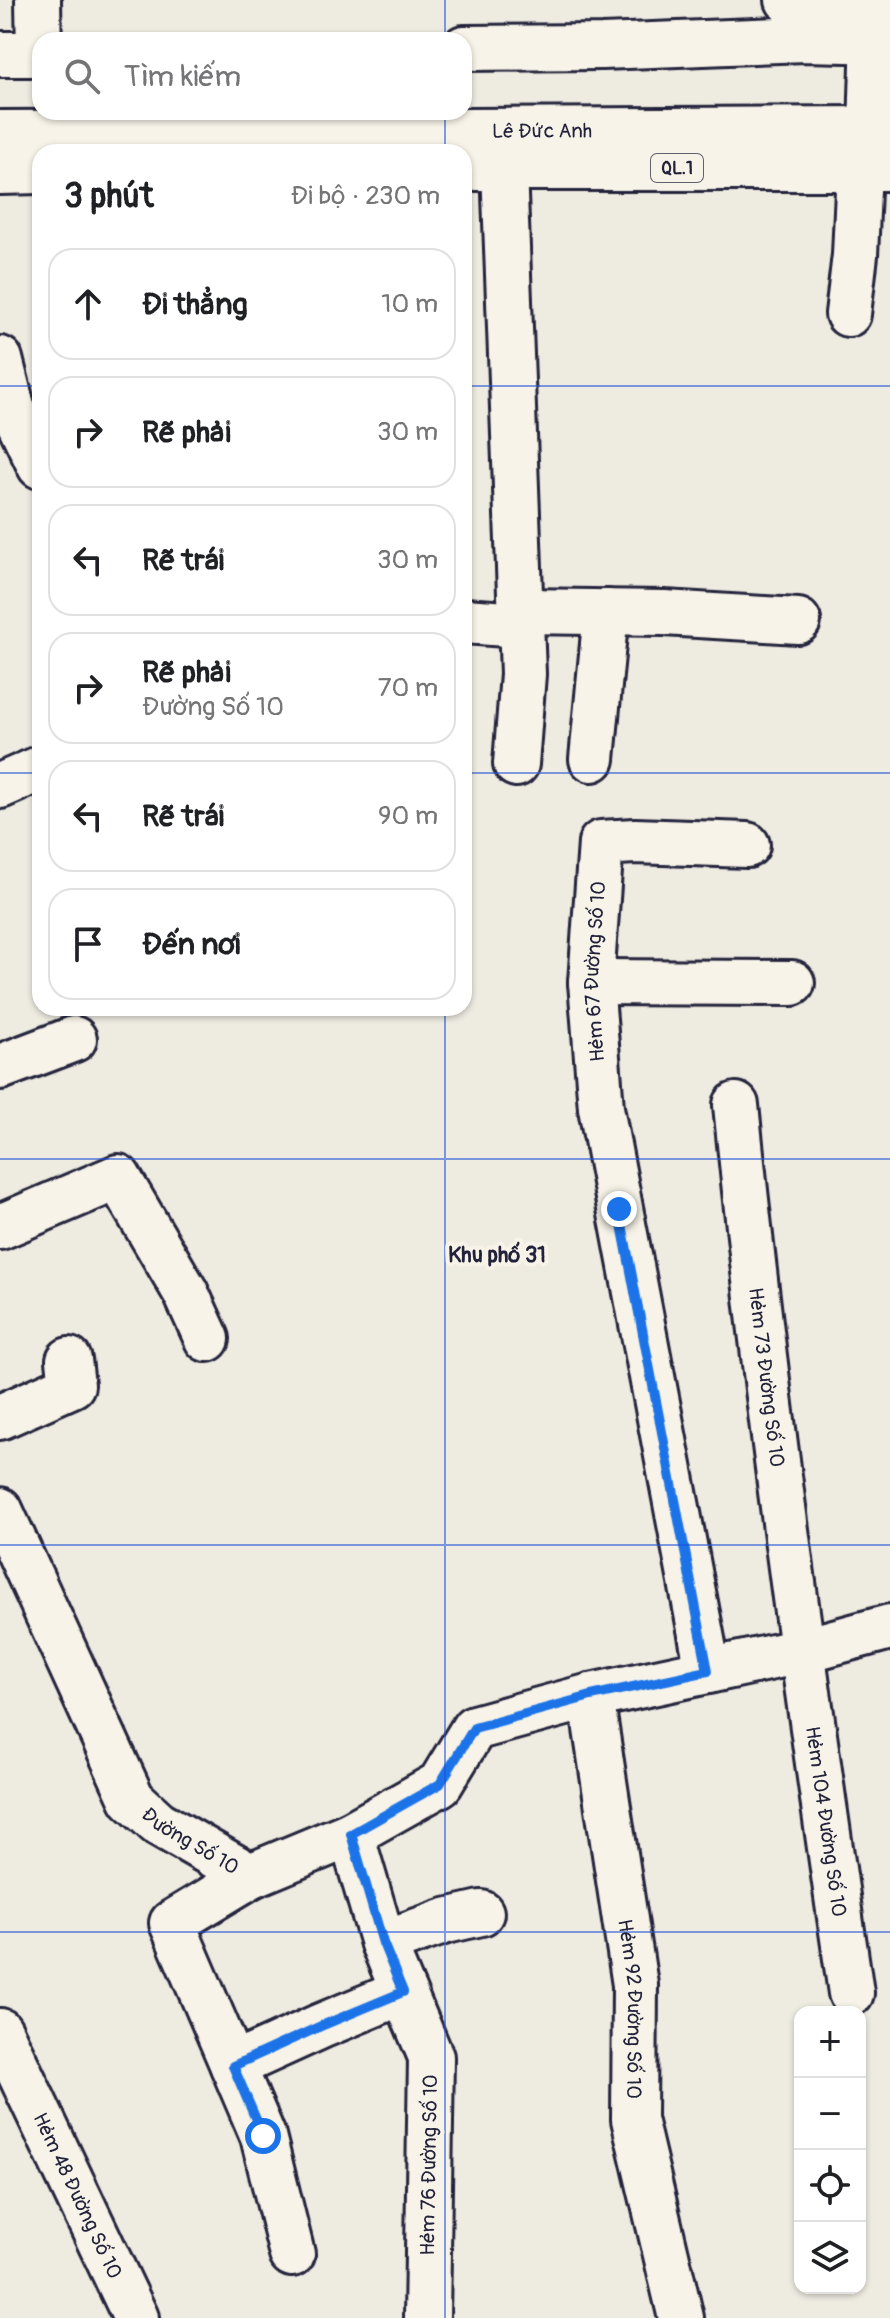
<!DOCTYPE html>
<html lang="vi">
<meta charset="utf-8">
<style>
:root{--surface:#fff;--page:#f2f2f2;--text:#202124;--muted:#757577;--line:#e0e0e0}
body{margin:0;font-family:Pangolin,sans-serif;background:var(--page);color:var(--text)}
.controls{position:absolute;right:24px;bottom:24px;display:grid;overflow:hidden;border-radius:16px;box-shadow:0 2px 6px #0004}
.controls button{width:72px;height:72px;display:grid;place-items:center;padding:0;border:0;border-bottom:2px solid var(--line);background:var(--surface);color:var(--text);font:40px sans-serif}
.stop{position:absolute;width:24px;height:24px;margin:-18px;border:6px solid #1a73e8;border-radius:50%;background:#fff}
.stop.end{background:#1a73e8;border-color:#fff;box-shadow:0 2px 8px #0008}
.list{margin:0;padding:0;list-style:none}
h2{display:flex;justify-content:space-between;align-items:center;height:104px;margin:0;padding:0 32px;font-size:34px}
h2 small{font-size:26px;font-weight:400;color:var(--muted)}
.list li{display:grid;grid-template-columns:52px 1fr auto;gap:24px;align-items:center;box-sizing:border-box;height:112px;margin:0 16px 16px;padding:0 16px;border:2px solid var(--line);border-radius:24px}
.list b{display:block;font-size:30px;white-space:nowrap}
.list p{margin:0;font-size:26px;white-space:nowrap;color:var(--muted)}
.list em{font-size:26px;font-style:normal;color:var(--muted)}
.icon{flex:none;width:44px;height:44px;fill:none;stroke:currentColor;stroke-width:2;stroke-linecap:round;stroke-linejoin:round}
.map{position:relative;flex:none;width:890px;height:2318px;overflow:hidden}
.search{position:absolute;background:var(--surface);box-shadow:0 2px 6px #0004;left:32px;top:32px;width:440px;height:88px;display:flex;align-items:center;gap:20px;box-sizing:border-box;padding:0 28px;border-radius:24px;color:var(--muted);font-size:30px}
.panel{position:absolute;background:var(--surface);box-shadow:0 2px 6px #0004;left:32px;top:144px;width:440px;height:872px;border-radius:24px}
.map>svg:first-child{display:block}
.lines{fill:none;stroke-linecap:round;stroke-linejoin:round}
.minor-casing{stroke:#22223b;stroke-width:50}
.major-casing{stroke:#22223b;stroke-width:50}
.highway-casing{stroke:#22223b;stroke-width:50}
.minor{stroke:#f7f3e8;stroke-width:44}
.major{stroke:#f7f3e8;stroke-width:44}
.highway{stroke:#f7f3e8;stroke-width:44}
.route{stroke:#1a73e8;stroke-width:10}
.grid{fill:none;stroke:#1d4ed8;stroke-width:2;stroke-opacity:0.55}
.labels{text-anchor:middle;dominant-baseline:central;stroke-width:8;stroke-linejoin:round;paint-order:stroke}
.shield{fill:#f7f3e8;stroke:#62616f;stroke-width:2}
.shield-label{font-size:18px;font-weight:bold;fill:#22223b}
.street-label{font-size:20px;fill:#22223b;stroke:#f7f3e8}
.neighbourhood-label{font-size:22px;font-weight:bold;fill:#22223b;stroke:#f7f3e8}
</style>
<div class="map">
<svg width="890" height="2318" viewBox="0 0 890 2318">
<rect width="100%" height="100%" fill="#eeebe1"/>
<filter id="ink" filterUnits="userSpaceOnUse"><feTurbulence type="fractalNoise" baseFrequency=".0125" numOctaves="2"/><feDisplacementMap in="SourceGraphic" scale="16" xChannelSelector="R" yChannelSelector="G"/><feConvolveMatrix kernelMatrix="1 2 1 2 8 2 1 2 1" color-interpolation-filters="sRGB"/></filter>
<g filter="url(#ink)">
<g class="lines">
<defs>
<g id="minor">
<path d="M 504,168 L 523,674 L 516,764"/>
<path d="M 848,314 L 855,255 L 859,168"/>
<path d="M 0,359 L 12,407 L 40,466"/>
<path d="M 521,611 L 664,613 L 798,621"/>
<path d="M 464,621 L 521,625"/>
<path d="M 592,759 L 606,612"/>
<path d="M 0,786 L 39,769"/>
<path d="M 591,982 L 792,983"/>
<path d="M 0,1067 L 74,1039"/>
<path id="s1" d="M 736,1105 C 766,1402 808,1698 851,1993"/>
<path d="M 0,1227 L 118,1177 L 186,1293 L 207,1339"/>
<path d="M 0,1417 L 72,1385 L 69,1360"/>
<path id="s2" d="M 0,1510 L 132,1799 L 158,1823 L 250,1876 L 351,1834 L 440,1784 L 474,1728 L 591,1696 L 801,1651 L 890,1627"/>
<path id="s3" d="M 708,1671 L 601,1108 L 591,982 L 601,843 L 635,841 L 747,845"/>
<path id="s4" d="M 591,1696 L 635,1985 L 634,2119 L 681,2318"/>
<path d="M 351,1834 L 383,1943 L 431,2057 L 427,2318"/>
<path d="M 250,1876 L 172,1923 L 263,2136 L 292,2254"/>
<path d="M 383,1943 L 446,1921 L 481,1913"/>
<path id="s5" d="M 0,2031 L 136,2318"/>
<path d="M 233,2066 L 321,2026 L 403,1992"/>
</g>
<path id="major" d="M 871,129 L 875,2"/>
<g id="highway">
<path d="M 38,0 L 39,54"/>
<path d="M 788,0 L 890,2"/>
<path d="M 464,48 L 602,47 L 805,39 L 890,41"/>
<path d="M 0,54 L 40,54"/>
<path id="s6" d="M 0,133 L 890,129"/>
<path d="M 464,168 L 890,168"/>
<path d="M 0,172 L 40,171"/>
</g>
</defs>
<use href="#minor" class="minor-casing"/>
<use href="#major" class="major-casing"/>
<use href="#highway" class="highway-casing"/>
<use href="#minor" class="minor"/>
<use href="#major" class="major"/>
<use href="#highway" class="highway"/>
</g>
</g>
<g class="lines" filter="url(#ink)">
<path class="route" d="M 263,2136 L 233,2066 L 321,2026 L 403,1992 L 383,1943 L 351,1834 L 440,1784 L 474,1728 L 591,1696 L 708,1671 L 619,1209"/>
</g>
<path class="grid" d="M 445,0 L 445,40M 445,112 L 445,152M 0,386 L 40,386M 464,386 L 890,386M 0,773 L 40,773M 464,773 L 890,773M 445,1008 L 445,2318M 0,1159 L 890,1159M 0,1545 L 890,1545M 0,1932 L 890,1932"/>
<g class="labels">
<rect class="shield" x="651" y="154" width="52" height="28" rx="6"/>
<g class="shield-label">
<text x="677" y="168">QL.1</text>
</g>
<g class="street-label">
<text stroke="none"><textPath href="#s6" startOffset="542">Lê Đức Anh</textPath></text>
<text stroke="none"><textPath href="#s3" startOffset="710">Hẻm 67 Đường Số 10</textPath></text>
<text stroke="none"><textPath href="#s1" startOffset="274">Hẻm 73 Đường Số 10</textPath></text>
<text stroke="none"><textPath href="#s1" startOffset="722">Hẻm 104 Đường Số 10</textPath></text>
<text stroke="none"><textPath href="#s2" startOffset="390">Đường Số 10</textPath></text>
<text stroke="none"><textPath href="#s4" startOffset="316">Hẻm 92 Đường Số 10</textPath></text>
<text transform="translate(429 2165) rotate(-89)">Hẻm 76 Đường Số 10</text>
<text stroke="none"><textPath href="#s5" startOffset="182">Hẻm 48 Đường Số 10</textPath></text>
</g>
<g class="neighbourhood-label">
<text x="497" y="1255">Khu phố 31</text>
</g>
</g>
</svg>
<div class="controls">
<button>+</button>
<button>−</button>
<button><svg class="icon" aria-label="locate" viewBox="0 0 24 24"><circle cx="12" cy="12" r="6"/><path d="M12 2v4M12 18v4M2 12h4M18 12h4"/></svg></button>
<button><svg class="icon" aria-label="layers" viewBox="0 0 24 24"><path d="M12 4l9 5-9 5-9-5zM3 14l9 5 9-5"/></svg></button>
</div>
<div class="stop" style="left:263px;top:2136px"></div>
<div class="stop end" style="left:619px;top:1209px"></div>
<div class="search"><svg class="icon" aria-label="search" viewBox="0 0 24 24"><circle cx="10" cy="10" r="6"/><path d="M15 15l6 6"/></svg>Tìm kiếm</div>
<section class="panel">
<h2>3 phút<small>Đi bộ · 230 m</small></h2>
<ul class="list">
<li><svg class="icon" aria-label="ahead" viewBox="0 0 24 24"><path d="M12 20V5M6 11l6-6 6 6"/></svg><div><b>Đi thẳng</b></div><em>10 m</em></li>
<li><svg class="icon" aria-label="right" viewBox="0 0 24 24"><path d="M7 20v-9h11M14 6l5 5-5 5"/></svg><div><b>Rẽ phải</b></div><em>30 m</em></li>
<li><svg class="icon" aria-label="left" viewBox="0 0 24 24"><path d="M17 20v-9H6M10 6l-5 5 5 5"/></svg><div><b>Rẽ trái</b></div><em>30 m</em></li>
<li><svg class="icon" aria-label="right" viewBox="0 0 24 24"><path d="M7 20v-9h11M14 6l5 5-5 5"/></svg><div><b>Rẽ phải</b><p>Đường Số 10</p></div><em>70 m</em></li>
<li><svg class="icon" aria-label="left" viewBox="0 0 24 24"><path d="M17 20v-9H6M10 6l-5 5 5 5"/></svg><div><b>Rẽ trái</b></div><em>90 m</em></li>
<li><svg class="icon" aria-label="arrive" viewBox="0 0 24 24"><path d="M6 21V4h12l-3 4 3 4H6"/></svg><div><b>Đến nơi</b></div></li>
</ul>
</section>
</div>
